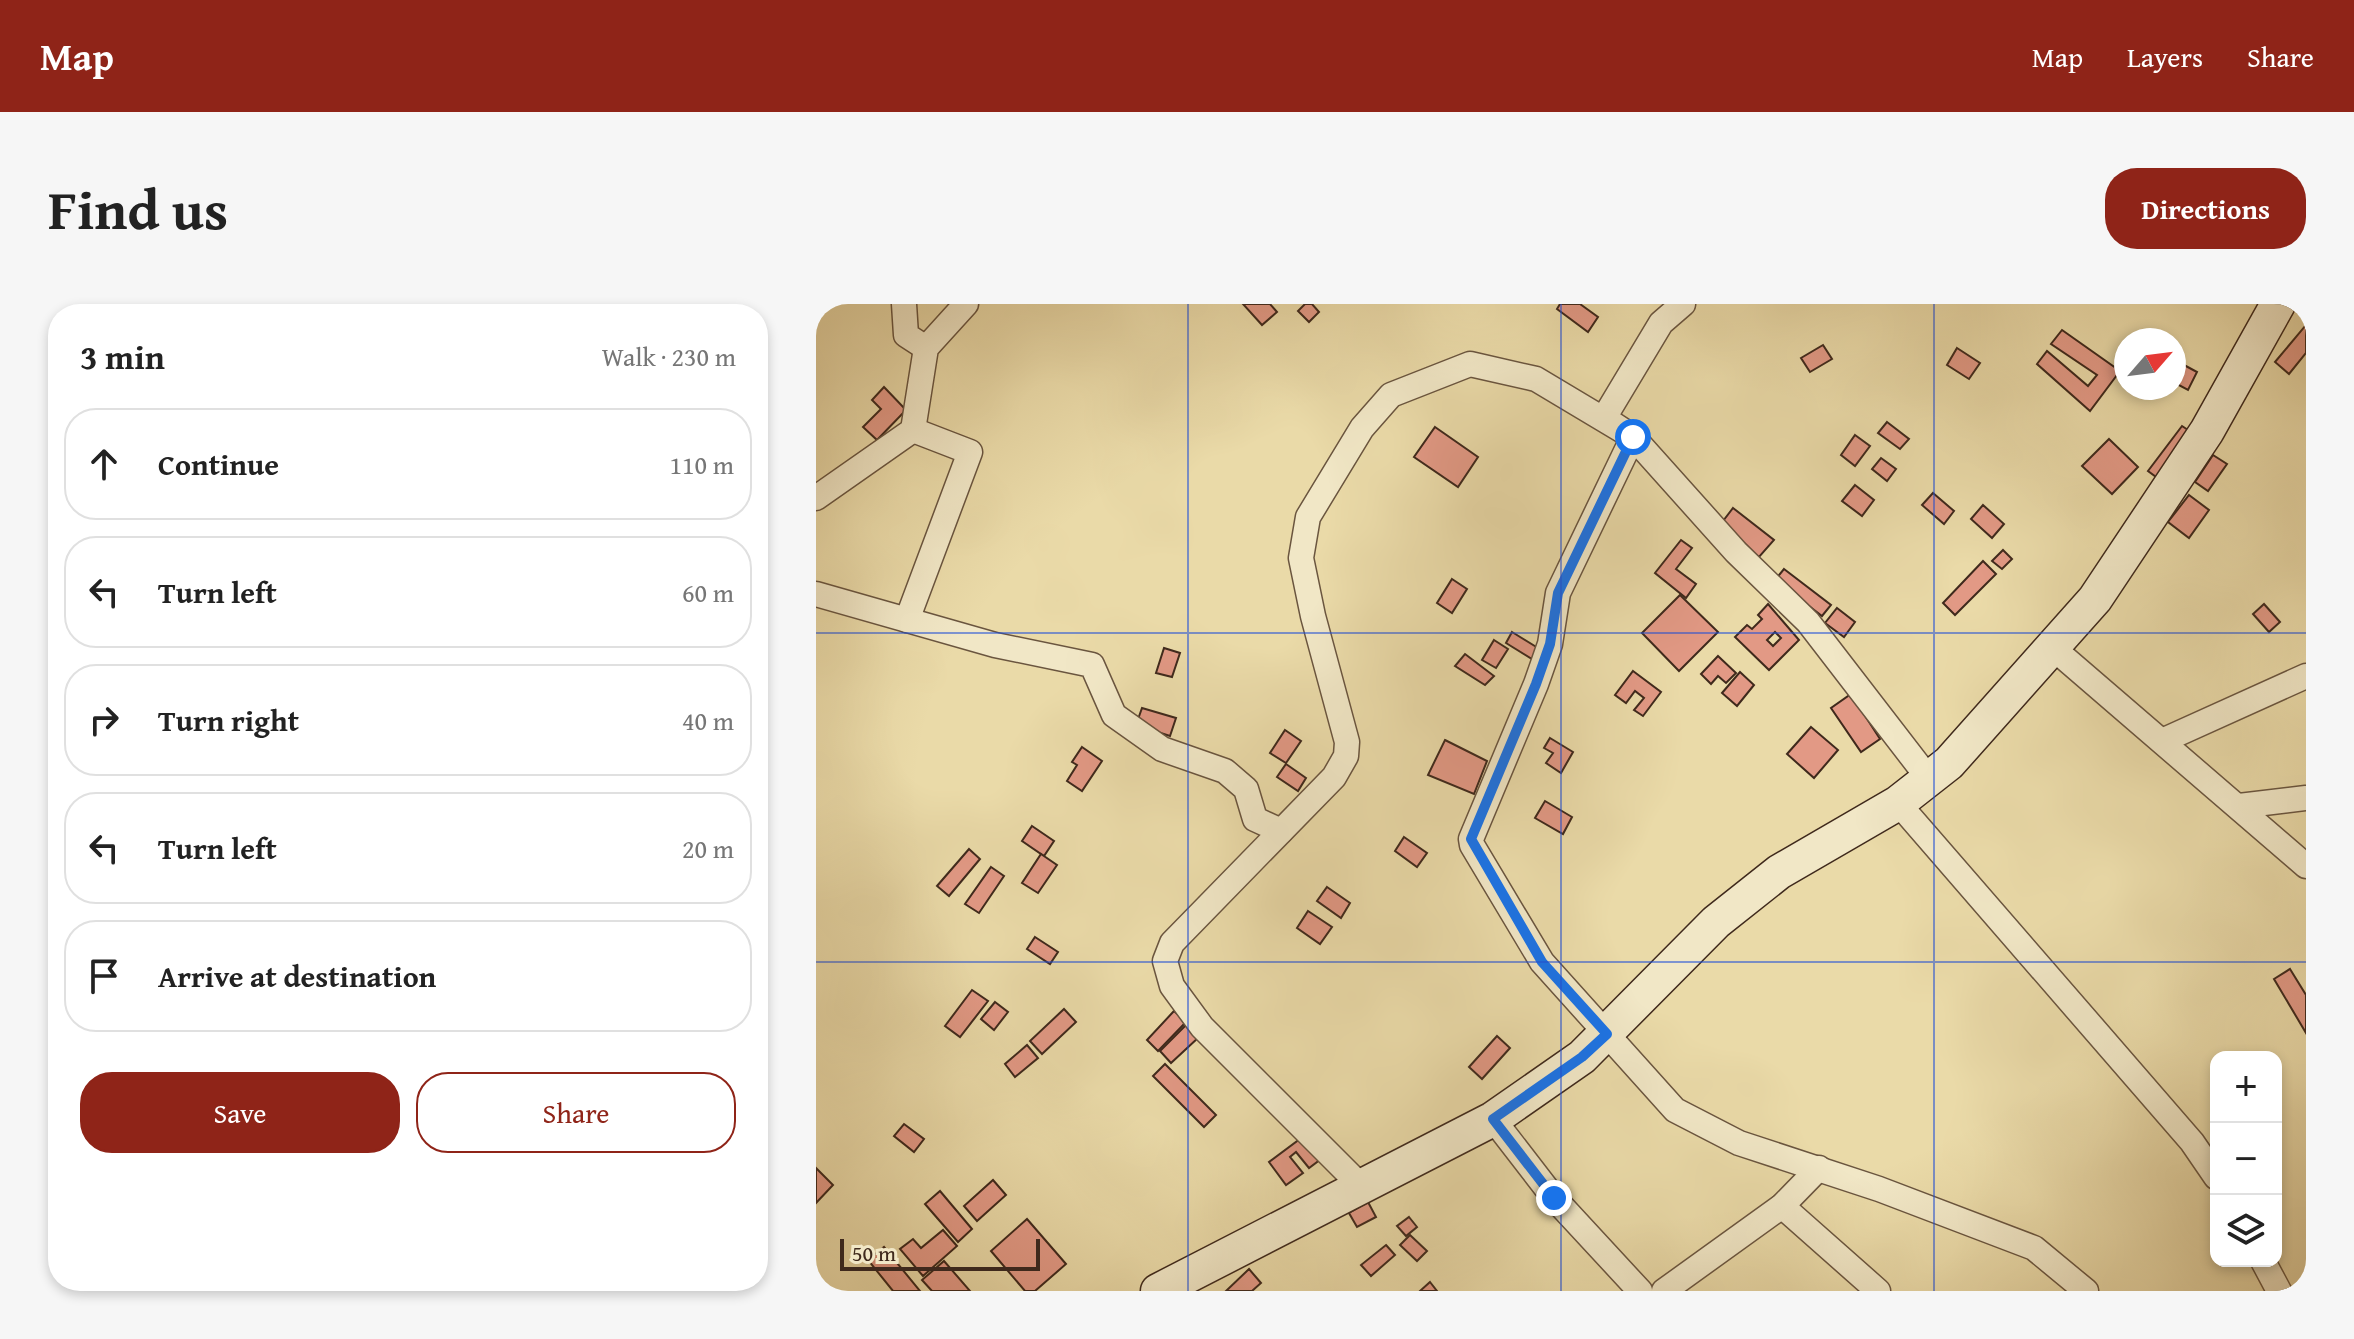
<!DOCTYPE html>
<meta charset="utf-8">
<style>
:root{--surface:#fff;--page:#f6f6f6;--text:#222;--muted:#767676;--line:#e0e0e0;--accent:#8f2418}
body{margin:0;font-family:"Gentium Book Plus",serif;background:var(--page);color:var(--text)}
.controls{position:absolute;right:24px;bottom:24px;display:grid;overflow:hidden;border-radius:16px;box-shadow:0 4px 12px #0003}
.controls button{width:72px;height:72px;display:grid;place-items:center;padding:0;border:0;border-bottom:2px solid var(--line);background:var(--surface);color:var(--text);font:40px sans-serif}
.compass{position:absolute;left:1298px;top:24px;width:72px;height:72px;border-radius:50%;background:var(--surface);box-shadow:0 4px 12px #0003;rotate:62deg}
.scale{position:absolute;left:24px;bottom:20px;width:200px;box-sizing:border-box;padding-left:8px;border:4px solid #3f291c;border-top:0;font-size:22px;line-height:28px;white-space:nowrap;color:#3f291c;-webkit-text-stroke:6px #f1e7c6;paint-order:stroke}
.stop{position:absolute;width:24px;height:24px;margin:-18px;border:6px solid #1a73e8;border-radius:50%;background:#fff}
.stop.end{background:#1a73e8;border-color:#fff;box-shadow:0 2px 8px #0008}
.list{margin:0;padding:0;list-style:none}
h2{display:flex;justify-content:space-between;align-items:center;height:104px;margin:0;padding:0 32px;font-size:34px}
h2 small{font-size:26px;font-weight:400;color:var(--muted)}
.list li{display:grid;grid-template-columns:52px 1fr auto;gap:24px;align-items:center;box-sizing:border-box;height:112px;margin:0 16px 16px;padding:0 16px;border:2px solid var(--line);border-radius:32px}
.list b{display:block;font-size:30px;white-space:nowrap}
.list em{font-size:26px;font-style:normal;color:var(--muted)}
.actions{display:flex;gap:16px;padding:24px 32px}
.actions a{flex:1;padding:18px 0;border:2px solid var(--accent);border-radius:32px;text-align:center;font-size:28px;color:var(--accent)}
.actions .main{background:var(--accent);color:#fff}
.icon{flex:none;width:44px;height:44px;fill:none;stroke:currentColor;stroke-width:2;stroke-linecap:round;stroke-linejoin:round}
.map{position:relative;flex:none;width:1490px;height:987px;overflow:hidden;border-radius:32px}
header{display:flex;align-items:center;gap:48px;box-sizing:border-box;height:112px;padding:0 40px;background:var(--accent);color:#fff}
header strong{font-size:38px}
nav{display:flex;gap:44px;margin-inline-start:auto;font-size:28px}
.intro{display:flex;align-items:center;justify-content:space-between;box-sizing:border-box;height:192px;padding:0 48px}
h1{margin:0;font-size:56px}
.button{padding:20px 36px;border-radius:32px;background:var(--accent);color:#fff;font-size:28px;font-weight:700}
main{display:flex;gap:48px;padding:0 48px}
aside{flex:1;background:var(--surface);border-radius:32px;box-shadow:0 4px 12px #0003}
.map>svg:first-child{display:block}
.building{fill:#e29985;stroke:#3f291c;stroke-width:2;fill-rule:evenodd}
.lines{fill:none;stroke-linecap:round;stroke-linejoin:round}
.street-casing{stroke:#6a553f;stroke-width:27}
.secondary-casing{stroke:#3f291c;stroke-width:37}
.street{stroke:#f1e7c6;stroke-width:24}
.secondary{stroke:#f1e7c6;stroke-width:34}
.route{stroke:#1a73e8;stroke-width:10}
.grid{fill:none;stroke:#1d4ed8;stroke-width:2;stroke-opacity:0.55}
</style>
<header>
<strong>Map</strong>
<nav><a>Map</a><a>Layers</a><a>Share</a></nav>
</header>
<div class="intro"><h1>Find us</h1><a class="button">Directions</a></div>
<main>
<aside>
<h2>3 min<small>Walk · 230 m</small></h2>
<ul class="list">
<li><svg class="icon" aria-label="ahead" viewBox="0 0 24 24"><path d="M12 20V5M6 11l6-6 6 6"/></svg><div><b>Continue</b></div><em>110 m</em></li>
<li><svg class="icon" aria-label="left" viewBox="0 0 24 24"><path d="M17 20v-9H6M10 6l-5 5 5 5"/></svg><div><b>Turn left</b></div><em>60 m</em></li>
<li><svg class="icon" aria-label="right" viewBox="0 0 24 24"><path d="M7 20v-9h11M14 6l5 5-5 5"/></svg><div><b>Turn right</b></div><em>40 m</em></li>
<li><svg class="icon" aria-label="left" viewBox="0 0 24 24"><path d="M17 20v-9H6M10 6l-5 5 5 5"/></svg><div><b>Turn left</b></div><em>20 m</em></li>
<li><svg class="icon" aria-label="arrive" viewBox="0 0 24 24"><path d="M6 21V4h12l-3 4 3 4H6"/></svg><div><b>Arrive at destination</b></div></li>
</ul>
<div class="actions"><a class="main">Save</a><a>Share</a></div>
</aside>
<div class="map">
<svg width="1490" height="987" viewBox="0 0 1490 987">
<rect width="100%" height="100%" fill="#eadaa8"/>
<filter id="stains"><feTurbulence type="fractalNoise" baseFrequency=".0025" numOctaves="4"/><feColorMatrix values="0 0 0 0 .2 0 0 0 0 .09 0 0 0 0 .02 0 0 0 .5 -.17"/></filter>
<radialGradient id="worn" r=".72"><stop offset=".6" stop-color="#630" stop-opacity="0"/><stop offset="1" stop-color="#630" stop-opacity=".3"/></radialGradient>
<g class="building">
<path d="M 427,0 L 454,0 L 461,8 L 446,21 Z"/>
<path d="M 489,0 L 496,0 L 503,8 L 493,18 L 482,7 Z"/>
<path d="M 744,0 L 764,0 L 782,13 L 772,28 L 741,5 Z"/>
<path d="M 1490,21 L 1490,49 L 1473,70 L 1459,58 Z"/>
<path d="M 1246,26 L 1304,67 L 1274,107 L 1221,60 L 1231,47 L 1272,82 L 1281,71 L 1235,40 Z"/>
<path d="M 1007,41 L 1016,55 L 994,68 L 985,54 Z"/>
<path d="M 1141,44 L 1164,59 L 1153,75 L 1131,61 Z"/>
<path d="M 1368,61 L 1381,68 L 1372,86 L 1359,79 Z"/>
<path d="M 68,83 L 90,106 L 61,136 L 47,123 L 65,105 L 56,96 Z"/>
<path d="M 1071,118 L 1093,135 L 1084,145 L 1062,129 Z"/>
<path d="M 1366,122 L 1381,132 L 1347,178 L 1332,167 Z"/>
<path d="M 619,123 L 662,153 L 642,183 L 598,153 Z"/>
<path d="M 1039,131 L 1054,142 L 1039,162 L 1025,151 Z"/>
<path d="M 1293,135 L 1322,163 L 1296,190 L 1266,162 Z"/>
<path d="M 1397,151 L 1411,160 L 1392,187 L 1379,178 Z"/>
<path d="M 1065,154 L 1080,165 L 1071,177 L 1056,165 Z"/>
<path d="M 1039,181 L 1058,196 L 1046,212 L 1026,197 Z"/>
<path d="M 1117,189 L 1138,207 L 1128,220 L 1106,201 Z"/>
<path d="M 1373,191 L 1393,206 L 1373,234 L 1352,218 Z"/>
<path d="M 1167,201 L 1188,220 L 1176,234 L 1155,215 Z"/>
<path d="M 917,204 L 958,236 L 943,253 L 920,248 L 904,221 Z"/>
<path d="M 865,236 L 876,244 L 860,265 L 880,280 L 870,294 L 839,269 Z"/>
<path d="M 1187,246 L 1196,255 L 1186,265 L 1176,257 Z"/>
<path d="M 1167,257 L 1180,270 L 1139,311 L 1127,299 Z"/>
<path d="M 968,265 L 1015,301 L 1006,312 L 959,276 Z"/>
<path d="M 636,275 L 651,285 L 636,309 L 621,299 Z"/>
<path d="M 864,291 L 902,328 L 863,367 L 826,329 Z"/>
<path d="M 952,300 L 983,336 L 953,366 L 919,333 L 931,321 L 936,325 L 946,315 L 942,311 ZM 959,328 L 965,334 L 957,342 L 951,336 Z"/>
<path d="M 1448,300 L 1464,318 L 1453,328 L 1437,310 Z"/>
<path d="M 1021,304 L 1039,318 L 1028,333 L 1009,319 Z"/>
<path d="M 696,328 L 722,344 L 716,355 L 690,339 Z"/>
<path d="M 678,336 L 692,345 L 680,364 L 666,356 Z"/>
<path d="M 348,344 L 364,349 L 356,373 L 340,369 Z"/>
<path d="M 649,350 L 678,372 L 669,381 L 639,362 Z"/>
<path d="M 902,352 L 920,369 L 910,379 L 902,372 L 895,380 L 885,370 Z"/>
<path d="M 817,367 L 845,388 L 827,412 L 818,406 L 828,394 L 819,387 L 810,399 L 799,391 Z"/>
<path d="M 924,368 L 938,381 L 921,402 L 906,389 Z"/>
<path d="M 1035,390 L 1064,435 L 1045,448 L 1015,404 Z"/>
<path d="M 326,404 L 360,414 L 354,432 L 320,421 Z"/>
<path d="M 995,423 L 1022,446 L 998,474 L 971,450 Z"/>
<path d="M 469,426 L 485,437 L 470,459 L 454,449 Z"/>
<path d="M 734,434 L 757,448 L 745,469 L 730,459 L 737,449 L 728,444 Z"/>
<path d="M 629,436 L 671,457 L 658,490 L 612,471 Z"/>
<path d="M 266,443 L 286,457 L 266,487 L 251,477 L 261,461 L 256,458 Z"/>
<path d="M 470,460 L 490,474 L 482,487 L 461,473 Z"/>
<path d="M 729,497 L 756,513 L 747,530 L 719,514 Z"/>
<path d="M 216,522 L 238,537 L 228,552 L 206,537 Z"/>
<path d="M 588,533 L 611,549 L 601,563 L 579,547 Z"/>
<path d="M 153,545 L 164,555 L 133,592 L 121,582 Z"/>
<path d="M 225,550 L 241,561 L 222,589 L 206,579 Z"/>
<path d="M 175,563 L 188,572 L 163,609 L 149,600 Z"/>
<path d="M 511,583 L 534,599 L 525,614 L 501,597 Z"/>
<path d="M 492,607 L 516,623 L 504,640 L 481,624 Z"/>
<path d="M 219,633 L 242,648 L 234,660 L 211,645 Z"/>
<path d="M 1474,665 L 1490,691 L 1490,729 L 1458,675 Z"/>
<path d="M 156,686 L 172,697 L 144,733 L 129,722 Z"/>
<path d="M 179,698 L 192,708 L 178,726 L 165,715 Z"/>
<path d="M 248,705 L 260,718 L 226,750 L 214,737 Z"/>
<path d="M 358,707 L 370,718 L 342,747 L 331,736 Z"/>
<path d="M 370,721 L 383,733 L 355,759 L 344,747 Z"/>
<path d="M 681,732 L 694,744 L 666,775 L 653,763 Z"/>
<path d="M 211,741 L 222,754 L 199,773 L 189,760 Z"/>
<path d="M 349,760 L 400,811 L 388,823 L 337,772 Z"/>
<path d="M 88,820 L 108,835 L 98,848 L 78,832 Z"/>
<path d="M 488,832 L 505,855 L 493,864 L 480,848 L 474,853 L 487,869 L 470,881 L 453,858 Z"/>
<path d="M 0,864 L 17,881 L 0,899 Z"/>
<path d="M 177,876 L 190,891 L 161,917 L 148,902 Z"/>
<path d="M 124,887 L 156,925 L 142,938 L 109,900 Z"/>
<path d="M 552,898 L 560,913 L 541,923 L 533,909 Z"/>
<path d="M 593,913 L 601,923 L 590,932 L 581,922 Z"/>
<path d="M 211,915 L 250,960 L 219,987 L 209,987 L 175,947 Z"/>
<path d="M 127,926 L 141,942 L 107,972 L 84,945 L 97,935 L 105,944 Z"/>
<path d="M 594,931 L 611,947 L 601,957 L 584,941 Z"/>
<path d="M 570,941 L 579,951 L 555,972 L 545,961 Z"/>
<path d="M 68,943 L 104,987 L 77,987 L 52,956 Z"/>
<path d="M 128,957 L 154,987 L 116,987 L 106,976 Z"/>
<path d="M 433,965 L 445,979 L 436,987 L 410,987 Z"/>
<path d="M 614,978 L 621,987 L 604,987 Z"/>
</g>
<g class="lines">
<defs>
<g id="street">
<path d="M 88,0 L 90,31 L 110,44"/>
<path d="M 867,0 L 845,19 L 788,114 L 817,133 L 920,248 L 992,318 L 1113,475"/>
<path d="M 817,133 L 742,289 L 734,340 L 720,380 L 655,535 L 656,541 L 726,658 L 859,806 L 923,839 L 1063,885 L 1218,944 L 1270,987"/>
<path d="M 0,194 L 97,126 L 110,44 L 150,0"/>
<path d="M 0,290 L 179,341 L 276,361 L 298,411 L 346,445 L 409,467 L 430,485 L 439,515 L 465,527"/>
<path d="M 91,316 L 154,148 L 97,126"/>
<path d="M 1237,344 L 1490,562"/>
<path d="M 1346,437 L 1490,372"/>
<path d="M 1082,499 L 1376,838 L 1400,873"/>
<path d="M 1423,502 L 1490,494"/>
<path d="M 677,815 L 738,894 L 824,987"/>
<path d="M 547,884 L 386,723 L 356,682 L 349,657 L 356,639 L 518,473 L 530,452 L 531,438 L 497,312 L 485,254 L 492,213 L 546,124 L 575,91 L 654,60 L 720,75 L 817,133"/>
<path d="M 966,902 L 1062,987"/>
<path d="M 1447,957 L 1463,987"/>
<path d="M 848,987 L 966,902 L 1003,864"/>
</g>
<path id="secondary" d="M 342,987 L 677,815 L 766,753 L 900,618 L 963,568 L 1082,499 L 1133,459 L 1279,295 L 1391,127 L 1462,0"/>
</defs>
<use href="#street" class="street-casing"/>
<use href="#secondary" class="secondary-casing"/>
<use href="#street" class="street"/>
<use href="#secondary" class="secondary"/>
</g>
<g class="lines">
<path class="route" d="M 738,894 L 677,815 L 766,753 L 791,730 L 726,658 L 655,535 L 720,380 L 734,340 L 742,289 L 817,133"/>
</g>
<path class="grid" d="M 372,0 L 372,987M 745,0 L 745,987M 1118,0 L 1118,987M 0,329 L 1490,329M 0,658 L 1490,658"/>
<rect width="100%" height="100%" filter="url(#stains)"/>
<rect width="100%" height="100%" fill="url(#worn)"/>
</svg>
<div class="controls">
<button>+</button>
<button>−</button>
<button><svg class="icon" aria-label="layers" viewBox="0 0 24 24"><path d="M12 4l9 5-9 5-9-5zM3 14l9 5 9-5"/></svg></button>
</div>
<svg class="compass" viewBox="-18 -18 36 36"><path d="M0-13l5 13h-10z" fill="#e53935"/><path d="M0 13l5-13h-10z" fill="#767676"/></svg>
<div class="scale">50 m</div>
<div class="stop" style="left:817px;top:133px"></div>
<div class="stop end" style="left:738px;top:894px"></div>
</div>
</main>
